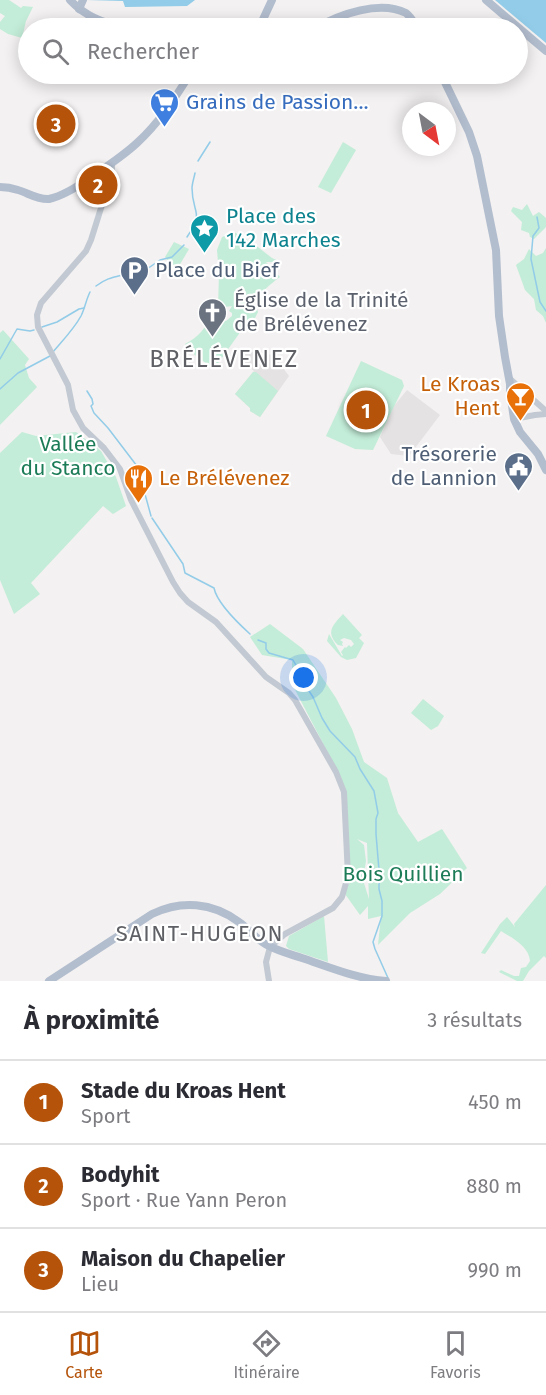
<!DOCTYPE html>
<html lang="fr">
<meta charset="utf-8">
<style>
:root{--surface:#fff;--page:#f7f7f7;--text:#2b2b33;--muted:#7c7c81;--line:#e1e1e2;--accent:#b45309}
body{margin:0;font-family:"Fira Sans",sans-serif;background:var(--page);color:var(--text)}
.compass{position:absolute;left:402px;top:102px;width:54px;height:54px;border-radius:50%;background:var(--surface);box-shadow:0 3px 15px #0003;rotate:148deg}
.you{position:absolute;left:304px;top:678px;width:21px;height:21px;margin:-15px;border:4px solid #fff;border-radius:50%;background:#1a73e8;box-shadow:0 0 0 9px #1a73e833}
.badge{display:grid;place-items:center;width:39px;height:39px;border-radius:50%;background:var(--accent);color:#fff;font-size:20px;font-weight:700}
.pin{position:absolute;translate:-50% -50%;border:3px solid #fff;box-shadow:0 2px 6px #0006}
.list{margin:0;padding:0;list-style:none}
h2{display:flex;justify-content:space-between;align-items:center;height:78px;margin:0;padding:0 24px;font-size:26px}
h2 small{font-size:20px;font-weight:400;color:var(--muted)}
.list li{display:grid;grid-template-columns:39px 1fr auto;gap:18px;align-items:center;box-sizing:border-box;height:84px;padding:0 24px;border-top:2px solid var(--line)}
.list b{display:block;font-size:22px;white-space:nowrap}
.list p{margin:0;font-size:20px;white-space:nowrap;color:var(--muted)}
.list em{font-size:20px;font-style:normal;color:var(--muted)}
.icon{flex:none;width:33px;height:33px;fill:none;stroke:currentColor;stroke-width:2;stroke-linecap:round;stroke-linejoin:round}
.map{position:relative;flex:none;width:546px;height:981px;overflow:hidden}
.search{position:absolute;background:var(--surface);box-shadow:0 3px 15px #0003;left:18px;right:18px;top:18px;height:66px;display:flex;align-items:center;gap:15px;box-sizing:border-box;padding:0 21px;border-radius:33px;color:var(--muted);font-size:22px}
.sheet{height:330px;background:var(--surface)}
nav{display:flex;justify-content:space-around;align-items:center;box-sizing:border-box;height:84px;border-top:2px solid var(--line);background:var(--surface);font-size:16px;color:var(--muted)}
nav a{display:grid;justify-items:center;gap:3px}
nav .on{color:var(--accent)}
.map>svg:first-child{display:block}
.education{fill:#e4e2e2}
.green{fill:#c3edd8;fill-rule:evenodd}
.water{fill:#92cce8}
.lines{fill:none;stroke-linecap:round;stroke-linejoin:round}
.stream{stroke:#92cce8;stroke-width:1.5}
.minor{stroke:#c2c9d2;stroke-width:6}
.major{stroke:#b2bdce;stroke-width:8}
.labels{text-anchor:middle;dominant-baseline:central;stroke-width:4.5;stroke-linejoin:round;paint-order:stroke}
.shop-label{font-size:21px;fill:#366cbe;stroke:#fff;text-anchor:start}
.culture-label{font-size:21px;fill:#0d838f;stroke:#fff;text-anchor:start}
.service-label{font-size:21px;fill:#4e5e75;stroke:#fff;text-anchor:start}
.worship-label{font-size:21px;fill:#5b616d;stroke:#fff;text-anchor:start}
.food-label{font-size:21px;fill:#c56008;stroke:#fff;text-anchor:end}
.park-label{font-size:21px;fill:#1d7c58;stroke:#fff}
.neighbourhood-label{font-size:22px;letter-spacing:1.5px;fill:#5e6065;stroke:#fff}
.quarter-label{font-size:24px;letter-spacing:1.5px;fill:#5e6065;stroke:#fff}
</style>
<div class="map">
<svg width="546" height="981" viewBox="0 0 546 981">
<rect width="100%" height="100%" fill="#f3f1f1"/>
<g class="education">
<path d="M 260,351 L 274,356 L 289,376 L 260,417 L 250,411 L 250,408 L 235,394 L 254,371 L 240,360 L 242,357 L 239,355 L 241,353 Z"/>
<path d="M 407,390 L 440,415 L 409,456 L 391,454 L 380,437 L 394,406 Z"/>
</g>
<g class="green">
<path d="M 0,0 L 9,0 L 21,8 L 23,6 L 33,7 L 26,21 L 22,38 L 8,34 L 0,29 L 0,22 L 5,16 L 0,13 Z"/>
<path d="M 343,142 L 356,150 L 331,193 L 318,187 Z"/>
<path d="M 527,204 L 533,216 L 539,212 L 546,218 L 546,227 L 534,239 L 530,237 L 529,233 L 521,230 L 522,222 L 511,211 L 513,207 L 522,210 Z"/>
<path d="M 234,232 L 254,244 L 272,258 L 281,262 L 266,262 L 280,277 C 269,285 261,292 253,304 L 257,309 L 258,312 L 254,320 L 251,318 L 249,320 L 252,322 L 241,331 L 214,369 L 188,350 L 185,344 C 199,337 206,328 212,313 L 226,321 L 232,316 L 232,313 L 229,311 L 232,306 L 218,308 L 219,273 L 217,250 L 222,237 Z"/>
<path d="M 174,242 L 189,249 L 179,266 L 172,266 L 165,257 Z"/>
<path d="M 546,248 L 546,323 L 543,316 L 536,310 L 534,299 L 525,290 L 516,265 L 524,259 L 529,249 L 536,256 L 543,253 Z"/>
<path d="M 3,330 L 29,359 L 25,365 L 29,378 L 37,387 L 0,425 L 0,333 Z"/>
<path d="M 361,361 L 402,380 L 404,386 L 373,450 L 355,449 L 326,436 Z"/>
<path d="M 253,372 L 256,372 L 278,391 L 260,417 L 250,411 L 250,408 L 235,394 Z"/>
<path d="M 22,432 L 36,436 L 76,432 L 101,451 L 116,477 L 126,506 L 113,514 L 103,506 L 31,583 L 40,594 L 14,614 L 0,580 L 0,453 Z"/>
<path d="M 343,614 L 362,635 L 359,638 L 364,643 L 356,658 L 347,660 L 341,657 L 327,641 L 329,634 L 342,656 L 343,655 L 341,652 L 345,647 L 346,648 L 349,645 L 351,647 L 354,644 L 351,640 L 344,638 L 340,640 L 343,642 L 342,644 L 343,646 L 338,645 C 325,632 333,625 343,614 Z"/>
<path d="M 270,624 L 303,649 L 336,698 L 352,729 L 364,762 L 387,778 L 398,813 L 418,842 L 442,829 L 467,868 L 440,894 L 410,913 L 378,945 L 381,916 L 368,919 L 368,906 L 360,915 L 345,894 L 351,877 L 339,774 L 292,684 L 292,660 L 262,655 L 250,637 ZM 357,839 L 367,843 L 369,899 L 363,880 L 366,861 L 364,845 Z"/>
<path d="M 423,699 L 444,716 L 438,726 L 431,730 L 411,713 Z"/>
<path d="M 546,885 L 546,958 L 544,956 L 529,971 L 523,981 L 517,981 L 499,972 L 501,970 L 514,976 L 519,976 L 521,968 L 526,967 L 530,961 C 529,946 512,938 501,931 L 485,954 L 481,953 L 500,924 L 507,917 L 515,927 L 514,924 Z"/>
<path d="M 324,916 L 328,962 L 289,949 L 286,946 L 289,936 Z"/>
</g>
<g class="water">
<path d="M 87,0 L 195,0 L 187,6 L 125,7 L 123,1 Z"/>
<path d="M 495,0 L 546,0 L 546,43 Z"/>
</g>
<g class="lines">
<g class="stream">
<path d="M 198,161 L 210,142"/>
<path d="M 537,217 L 539,228 L 533,236 L 531,259 L 540,302 L 546,311"/>
<path d="M 187,237 C 205,211 192,214 192,188 C 192,184 194,178 195,173"/>
<path d="M 96,286 C 109,276 118,277 133,272 C 139,270 140,268 147,269 L 160,260 L 172,257 L 184,245"/>
<path d="M 42,327 L 57,322 L 79,309 L 84,308"/>
<path d="M 53,352 C 63,340 74,329 81,316 C 85,308 86,300 90,292"/>
<path d="M 0,359 L 17,329 L 30,331 L 34,330"/>
<path d="M 0,389 L 18,373 L 50,356"/>
<path d="M 87,391 L 92,399 L 93,404 L 91,406 L 94,413 L 108,428 L 140,470"/>
<path d="M 140,476 L 151,516"/>
<path d="M 152,518 L 183,564 L 185,573 L 214,588 C 217,603 239,624 250,634"/>
<path d="M 258,640 L 266,643 L 266,649 L 269,653 L 293,660 L 297,667 L 304,670 L 305,673 L 305,685 L 313,697 L 322,718 L 330,731 L 355,757 L 360,769 L 374,791 L 378,813 L 376,819 L 376,834 L 379,870 L 379,889 L 382,901 L 382,916 L 373,942 L 375,949 L 388,978"/>
</g>
<g class="minor">
<path d="M 112,164 L 112,173 L 91,240 L 86,251 L 41,303 L 37,315 L 38,327 L 68,385 L 73,410 L 83,428 L 104,448 L 120,469 L 131,500 L 173,582 L 180,593 L 188,602 L 216,622 L 266,677 L 289,693 L 295,700 L 336,772 L 344,792 L 348,876 L 342,897 L 333,908 L 285,934 L 270,947 L 266,962 L 269,981"/>
<path d="M 509,378 L 546,411"/>
<path d="M 514,419 L 535,415 L 546,414"/>
</g>
<g class="major">
<path d="M 70,0 C 86,17 102,22 124,28"/>
<path d="M 486,0 L 546,51"/>
<path d="M 79,9 L 83,0"/>
<path d="M 259,28 L 272,0"/>
<path d="M 316,28 C 340,14 380,0 406,13 C 411,17 415,24 418,28"/>
<path d="M 441,74 L 469,132 L 477,156 L 496,250 L 499,316 L 505,357 L 510,384 L 510,392 L 514,419 L 520,432 L 538,454 L 546,470"/>
<path d="M 0,187 C 6,187 12,188 18,190 C 28,193 38,200 49,199 C 63,196 77,187 90,178 C 106,167 123,156 137,143 C 159,123 175,98 190,74"/>
<path d="M 49,981 L 152,914 C 181,900 212,902 239,922 C 249,929 256,939 267,945 C 278,951 290,954 302,958 C 329,967 357,979 386,981"/>
</g>
</g>
<defs>
<symbol id="supermarket-pin" viewBox="-11 -11 22 30"><path d="M0 17L-7.5 6A9.5 9.5 0 1 1 7.5 6Z" fill="#3f7fe0" stroke="#fff"/><path d="M-6-5.5h2.5l.6 2H6L4.5 2H-2.5L-4.4-4H-6ZM-1.5 3.2a1.3 1.3 0 1 0 .1 0ZM3 3.2a1.3 1.3 0 1 0 .1 0Z" fill="#fff"/></symbol>
<symbol id="sight-pin" viewBox="-11 -11 22 30"><path d="M0 17L-7.5 6A9.5 9.5 0 1 1 7.5 6Z" fill="#0f9aa8" stroke="#fff"/><path d="M0-6L1.8-2.2L6-1.7L2.9 1.2L3.7 5.4L0 3.3L-3.7 5.4L-2.9 1.2L-6-1.7L-1.8-2.2Z" fill="#fff"/></symbol>
<symbol id="parking-pin" viewBox="-11 -11 22 30"><path d="M0 17L-7.5 6A9.5 9.5 0 1 1 7.5 6Z" fill="#5c6f8a" stroke="#fff"/><path d="M-3.5-5.5H1a3.5 3.5 0 0 1 0 7H-1V5.5H-3.5ZM-1-3.4V-.6H.8a1.4 1.4 0 0 0 0-2.8Z" fill="#fff"/></symbol>
<symbol id="church-pin" viewBox="-11 -11 22 30"><path d="M0 17L-7.5 6A9.5 9.5 0 1 1 7.5 6Z" fill="#6b7280" stroke="#fff"/><path d="M-1.2-6h2.4v3.5h3.3v2.4h-3.3V6h-2.4V-.1h-3.3v-2.4h3.3Z" fill="#fff"/></symbol>
<symbol id="bar-pin" viewBox="-11 -11 22 30"><path d="M0 17L-7.5 6A9.5 9.5 0 1 1 7.5 6Z" fill="#e8710a" stroke="#fff"/><path d="M-6-5H6L.8 .8V4.5H3.5V6h-7V4.5H-.8V.8Z" fill="#fff"/></symbol>
<symbol id="civic-pin" viewBox="-11 -11 22 30"><path d="M0 17L-7.5 6A9.5 9.5 0 1 1 7.5 6Z" fill="#5c6f8a" stroke="#fff"/><path d="M-.6-6.5H3V-4.5H.6V-3L4-1V1h2V6H-6V1h2V-1L-.6-3ZM-1.2 2.5V6h2.4V2.5Z" fill="#fff"/></symbol>
<symbol id="restaurant-pin" viewBox="-11 -11 22 30"><path d="M0 17L-7.5 6A9.5 9.5 0 1 1 7.5 6Z" fill="#e8710a" stroke="#fff"/><path d="M-5-6h1v4h1v-4h1v4h1v-4h1v5L-1.5 .5V6h-2V.5L-5-1ZM5-6V6H3V1.5H1.5Q1.5-4 5-6Z" fill="#fff"/></symbol>
</defs>
<g fill-rule="evenodd">
<use href="#supermarket-pin" x="148" y="86" width="33" height="45"/>
<use href="#sight-pin" x="188" y="212" width="33" height="45"/>
<use href="#parking-pin" x="118" y="254" width="33" height="45"/>
<use href="#church-pin" x="196" y="296" width="33" height="45"/>
<use href="#bar-pin" x="504" y="380" width="33" height="45"/>
<use href="#civic-pin" x="502" y="450" width="33" height="45"/>
<use href="#restaurant-pin" x="122" y="462" width="33" height="45"/>
</g>
<g class="labels">
<g class="shop-label">
<text x="186" y="102">Grains de Passion...</text>
</g>
<g class="culture-label">
<text x="226" y="216">Place des<tspan x="226" dy="24">142 Marches</tspan></text>
</g>
<g class="service-label">
<text x="155" y="270">Place du Bief</text>
<text x="497" y="454" text-anchor="end">Trésorerie<tspan x="497" dy="24">de Lannion</tspan></text>
</g>
<g class="worship-label">
<text x="234" y="300">Église de la Trinité<tspan x="234" dy="24">de Brélévenez</tspan></text>
</g>
<g class="food-label">
<text x="500" y="384">Le Kroas<tspan x="500" dy="24">Hent</tspan></text>
<text x="159" y="478" text-anchor="start">Le Brélévenez</text>
</g>
<g class="park-label">
<text x="68" y="444">Vallée<tspan x="68" dy="24">du Stanco</tspan></text>
<text x="403" y="874">Bois Quillien</text>
</g>
<g class="neighbourhood-label">
<text x="200" y="933">SAINT-HUGEON</text>
</g>
<g class="quarter-label">
<text x="224" y="359">BRÉLÉVENEZ</text>
</g>
</g>
</svg>
<svg class="compass" viewBox="-18 -18 36 36"><path d="M0-13l5 13h-10z" fill="#e53935"/><path d="M0 13l5-13h-10z" fill="#7c7c81"/></svg>
<div class="you"></div>
<div class="pin badge" style="left:366px;top:410px">1</div>
<div class="pin badge" style="left:98px;top:185px">2</div>
<div class="pin badge" style="left:56px;top:124px">3</div>
<div class="search"><svg class="icon" aria-label="search" viewBox="0 0 24 24"><circle cx="10" cy="10" r="6"/><path d="M15 15l6 6"/></svg>Rechercher</div>
</div>
<section class="sheet">
<h2>À proximité<small>3 résultats</small></h2>
<ul class="list">
<li><span class="badge">1</span><div><b>Stade du Kroas Hent</b><p>Sport</p></div><em>450 m</em></li>
<li><span class="badge">2</span><div><b>Bodyhit</b><p>Sport · Rue Yann Peron</p></div><em>880 m</em></li>
<li><span class="badge">3</span><div><b>Maison du Chapelier</b><p>Lieu</p></div><em>990 m</em></li>
</ul>
</section>
<nav>
<a class="on"><svg class="icon" aria-label="map" viewBox="0 0 24 24"><path d="M3 6l6-2 6 2 6-2v14l-6 2-6-2-6 2zM9 4v14M15 6v14"/></svg>Carte</a>
<a><svg class="icon" aria-label="directions" viewBox="0 0 24 24"><path d="M12 3l9 9-9 9-9-9zM9 14v-3h6M13 9l2 2-2 2"/></svg>Itinéraire</a>
<a><svg class="icon" aria-label="saved" viewBox="0 0 24 24"><path d="M7 4h10v16l-5-4-5 4z"/></svg>Favoris</a>
</nav>
